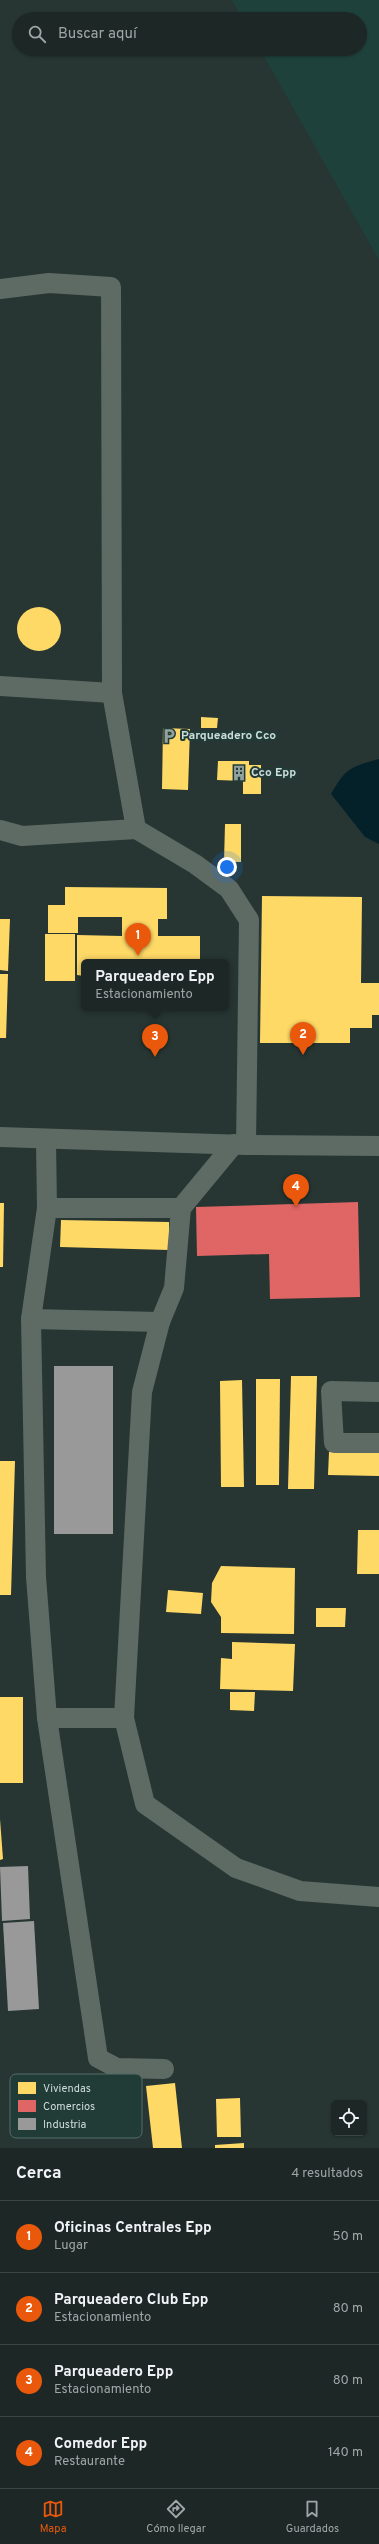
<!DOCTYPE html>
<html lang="es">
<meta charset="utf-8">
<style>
:root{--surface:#1d2826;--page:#25302e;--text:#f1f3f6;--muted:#a0a6a7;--line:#3b4443;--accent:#ea580c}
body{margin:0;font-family:Overpass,sans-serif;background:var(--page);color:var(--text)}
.controls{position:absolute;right:12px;bottom:12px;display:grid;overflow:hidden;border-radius:6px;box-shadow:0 1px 3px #0004}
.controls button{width:36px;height:36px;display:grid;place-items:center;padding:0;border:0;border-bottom:1px solid var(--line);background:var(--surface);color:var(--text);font:20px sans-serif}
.you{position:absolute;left:227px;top:867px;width:14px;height:14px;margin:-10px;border:3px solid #fff;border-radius:50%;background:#1a73e8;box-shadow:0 0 0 6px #1a73e833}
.badge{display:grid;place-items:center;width:26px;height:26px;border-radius:50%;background:var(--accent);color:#fff;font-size:13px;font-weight:700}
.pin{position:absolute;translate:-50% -33px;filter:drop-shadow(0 1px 2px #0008)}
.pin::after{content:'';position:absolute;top:21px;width:14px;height:12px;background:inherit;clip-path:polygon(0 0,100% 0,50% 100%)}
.popup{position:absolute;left:81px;top:959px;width:148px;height:52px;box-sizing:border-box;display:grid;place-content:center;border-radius:6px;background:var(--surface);filter:drop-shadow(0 1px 3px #0005);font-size:13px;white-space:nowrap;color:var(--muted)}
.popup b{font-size:15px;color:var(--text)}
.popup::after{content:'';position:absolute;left:50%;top:100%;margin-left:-8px;border:8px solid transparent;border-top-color:var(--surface)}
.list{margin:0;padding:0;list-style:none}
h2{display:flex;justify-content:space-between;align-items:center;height:52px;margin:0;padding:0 16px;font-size:17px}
h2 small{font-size:13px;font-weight:400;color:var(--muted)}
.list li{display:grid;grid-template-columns:26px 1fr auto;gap:12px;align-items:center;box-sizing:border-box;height:72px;padding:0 16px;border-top:1px solid var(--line)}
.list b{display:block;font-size:15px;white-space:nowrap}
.list p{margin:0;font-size:13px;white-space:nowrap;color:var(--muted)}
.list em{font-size:13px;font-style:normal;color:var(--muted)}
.icon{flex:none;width:22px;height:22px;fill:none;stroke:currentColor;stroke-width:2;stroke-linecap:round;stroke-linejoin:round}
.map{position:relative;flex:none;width:379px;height:2148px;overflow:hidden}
.search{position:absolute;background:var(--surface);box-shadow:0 1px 3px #0004;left:12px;right:12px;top:12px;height:44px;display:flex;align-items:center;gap:10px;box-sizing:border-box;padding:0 14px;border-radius:22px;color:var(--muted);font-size:15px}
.sheet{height:340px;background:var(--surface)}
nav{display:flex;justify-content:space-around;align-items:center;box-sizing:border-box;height:56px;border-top:1px solid var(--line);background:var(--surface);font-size:11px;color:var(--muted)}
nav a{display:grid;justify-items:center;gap:2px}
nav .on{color:var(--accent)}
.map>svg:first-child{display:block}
.built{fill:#1f413c}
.water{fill:#042129}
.homes{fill:#ffd966}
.shops{fill:#e06666}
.industry{fill:#999}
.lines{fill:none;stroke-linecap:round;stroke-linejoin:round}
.minor{stroke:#5e6a64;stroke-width:20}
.labels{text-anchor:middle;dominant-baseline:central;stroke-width:4;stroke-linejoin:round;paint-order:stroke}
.poi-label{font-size:12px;font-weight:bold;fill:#cddcd9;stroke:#213c37;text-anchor:start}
.key{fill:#213c37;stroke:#556c68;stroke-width:1}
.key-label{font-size:11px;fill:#cddcd9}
</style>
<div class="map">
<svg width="379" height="2148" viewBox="0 0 379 2148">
<rect width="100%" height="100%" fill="#273633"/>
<path class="built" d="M 232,0 L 379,0 L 379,260 L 260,49 L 360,49 L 360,19 L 243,19 Z"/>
<path class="water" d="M 379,759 L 379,844 L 365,837 L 331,794 C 346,768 350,767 379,759 Z"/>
<g class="homes">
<circle cx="39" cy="629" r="22"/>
<path d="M 201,717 L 218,718 L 217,728 L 201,728 Z"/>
<path d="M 163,728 L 190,729 L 188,790 L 162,789 Z"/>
<path d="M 218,761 L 249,761 L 249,765 L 261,765 L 261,794 L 243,794 L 243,781 L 217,780 Z"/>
<path d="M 225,824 L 241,824 L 241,862 L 224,862 Z"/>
<path d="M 65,887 L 167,888 L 167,919 L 158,919 L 158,936 L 200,936 L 200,962 L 84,962 L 84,976 L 77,975 L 77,935 L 122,936 L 122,917 L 78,917 L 78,933 L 48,933 L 48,905 L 65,905 Z"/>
<path d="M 262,896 L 362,897 L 361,983 L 379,983 L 379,1015 L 372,1015 L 372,1028 L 350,1028 L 350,1043 L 260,1043 Z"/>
<path d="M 0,919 L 10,919 L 8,971 L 0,970 Z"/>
<rect x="45" y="934" width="30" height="47"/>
<path d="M 0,974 L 8,974 L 6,1038 L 0,1038 Z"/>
<path d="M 0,1203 L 4,1203 L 3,1267 L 0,1267 Z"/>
<path d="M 61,1220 L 169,1222 L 169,1250 L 60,1247 Z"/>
<path d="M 291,1376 L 317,1376 L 314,1489 L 288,1489 Z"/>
<path d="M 256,1379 L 280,1379 L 279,1485 L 256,1485 Z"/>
<path d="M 242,1380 L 244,1487 L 221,1487 L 220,1381 Z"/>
<path d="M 329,1452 L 379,1453 L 379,1476 L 328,1475 Z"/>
<path d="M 0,1461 L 15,1461 L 11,1595 L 0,1595 Z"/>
<path d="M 358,1530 L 379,1530 L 379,1574 L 357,1574 Z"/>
<path d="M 221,1566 L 295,1568 L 294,1634 L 221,1633 L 221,1617 L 211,1602 L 212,1583 Z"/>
<path d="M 168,1590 L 203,1593 L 201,1614 L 166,1612 Z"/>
<path d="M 316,1608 L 346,1608 L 345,1627 L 316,1627 Z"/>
<path d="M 232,1642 L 295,1644 L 293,1691 L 220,1689 L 221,1658 L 232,1659 Z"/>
<path d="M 230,1692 L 255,1692 L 254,1711 L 230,1710 Z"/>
<rect x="0" y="1697" width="23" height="86"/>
<path d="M 0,1819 L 3,1859 L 0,1860 Z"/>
<path d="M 175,2083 L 182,2148 L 153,2148 L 146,2086 Z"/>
<path d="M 240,2098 L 241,2137 L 217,2137 L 216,2099 Z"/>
<path d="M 244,2143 L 244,2148 L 215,2148 L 215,2145 Z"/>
</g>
<path class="shops" d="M 358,1202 L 360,1297 L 270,1299 L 269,1254 L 197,1256 L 196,1207 Z"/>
<g class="industry">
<rect x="54" y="1366" width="59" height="168"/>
<path d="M 28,1866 L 30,1919 L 2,1921 L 0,1867 Z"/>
<path d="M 34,1921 L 39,2009 L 8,2011 L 3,1923 Z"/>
</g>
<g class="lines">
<g class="minor">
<path d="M 0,289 L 49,283 L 111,287 L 112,693 L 136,829 L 195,864 L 229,889 L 249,920 L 246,1145"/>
<path d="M 0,686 L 112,693"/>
<path d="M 0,830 L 22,836 L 136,829"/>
<path d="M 0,1137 L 246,1145 L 379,1146"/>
<path d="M 46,1140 L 47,1208 L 31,1319 L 36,1577 L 47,1718 L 124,1718 L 142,1392 L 160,1322 L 174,1288 L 181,1208 L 234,1144"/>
<path d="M 47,1208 L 181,1208"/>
<path d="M 31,1319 L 160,1322"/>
<path d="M 379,1392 L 331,1391 L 334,1443 L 379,1443"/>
<path d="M 47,1718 L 98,2058 L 117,2068 L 164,2069"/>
<path d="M 124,1718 L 145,1804 L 236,1868 L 300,1891 L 379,1897"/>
</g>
</g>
<defs>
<symbol id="parking-bare" viewBox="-9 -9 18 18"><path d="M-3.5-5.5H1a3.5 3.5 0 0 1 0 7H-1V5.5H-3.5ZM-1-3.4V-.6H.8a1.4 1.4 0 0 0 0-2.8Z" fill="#93a29f" stroke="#213c37" stroke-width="2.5" paint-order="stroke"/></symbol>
<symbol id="building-bare" viewBox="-9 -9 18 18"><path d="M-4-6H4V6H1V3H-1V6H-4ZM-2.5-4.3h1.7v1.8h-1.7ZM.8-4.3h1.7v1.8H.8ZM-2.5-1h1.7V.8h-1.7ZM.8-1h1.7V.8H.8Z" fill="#93a29f" stroke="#213c37" stroke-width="2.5" paint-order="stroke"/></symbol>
</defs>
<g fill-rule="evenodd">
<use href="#parking-bare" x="158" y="725" width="22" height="22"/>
<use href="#building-bare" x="228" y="762" width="22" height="22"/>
</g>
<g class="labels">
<g class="poi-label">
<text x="181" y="736">Parqueadero Cco</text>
<text x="251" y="773">Cco Epp</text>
</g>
</g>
<rect x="10" y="2074" width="132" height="64" rx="6" class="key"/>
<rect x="18" y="2082" width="18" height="12" fill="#ffd966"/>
<rect x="18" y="2100" width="18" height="12" fill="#e06666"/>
<rect x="18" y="2118" width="18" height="12" fill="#999"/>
<g class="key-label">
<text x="43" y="2092">Viviendas</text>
<text x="43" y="2110">Comercios</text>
<text x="43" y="2128">Industria</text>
</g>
</svg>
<div class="controls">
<button><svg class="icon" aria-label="locate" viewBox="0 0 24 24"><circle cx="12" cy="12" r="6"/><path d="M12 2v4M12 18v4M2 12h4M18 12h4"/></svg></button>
</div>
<div class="you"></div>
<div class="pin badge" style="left:138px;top:956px">1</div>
<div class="pin badge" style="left:303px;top:1055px">2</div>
<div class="pin badge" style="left:155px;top:1057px">3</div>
<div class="popup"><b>Parqueadero Epp</b>Estacionamiento</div>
<div class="pin badge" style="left:296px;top:1207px">4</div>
<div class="search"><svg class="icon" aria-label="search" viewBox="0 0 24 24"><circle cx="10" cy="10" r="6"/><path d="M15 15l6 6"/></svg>Buscar aquí</div>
</div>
<section class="sheet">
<h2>Cerca<small>4 resultados</small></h2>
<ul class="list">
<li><span class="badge">1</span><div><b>Oficinas Centrales Epp</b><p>Lugar</p></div><em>50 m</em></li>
<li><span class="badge">2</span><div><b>Parqueadero Club Epp</b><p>Estacionamiento</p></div><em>80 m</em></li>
<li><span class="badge">3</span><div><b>Parqueadero Epp</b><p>Estacionamiento</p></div><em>80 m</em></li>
<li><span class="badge">4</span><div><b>Comedor Epp</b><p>Restaurante</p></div><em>140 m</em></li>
</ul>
</section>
<nav>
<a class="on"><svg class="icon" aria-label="map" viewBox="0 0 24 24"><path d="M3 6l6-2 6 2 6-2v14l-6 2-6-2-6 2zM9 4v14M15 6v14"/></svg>Mapa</a>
<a><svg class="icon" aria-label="directions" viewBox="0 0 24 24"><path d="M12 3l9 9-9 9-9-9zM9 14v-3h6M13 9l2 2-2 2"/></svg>Cómo llegar</a>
<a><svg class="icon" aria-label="saved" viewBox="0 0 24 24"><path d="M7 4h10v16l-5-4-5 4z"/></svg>Guardados</a>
</nav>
